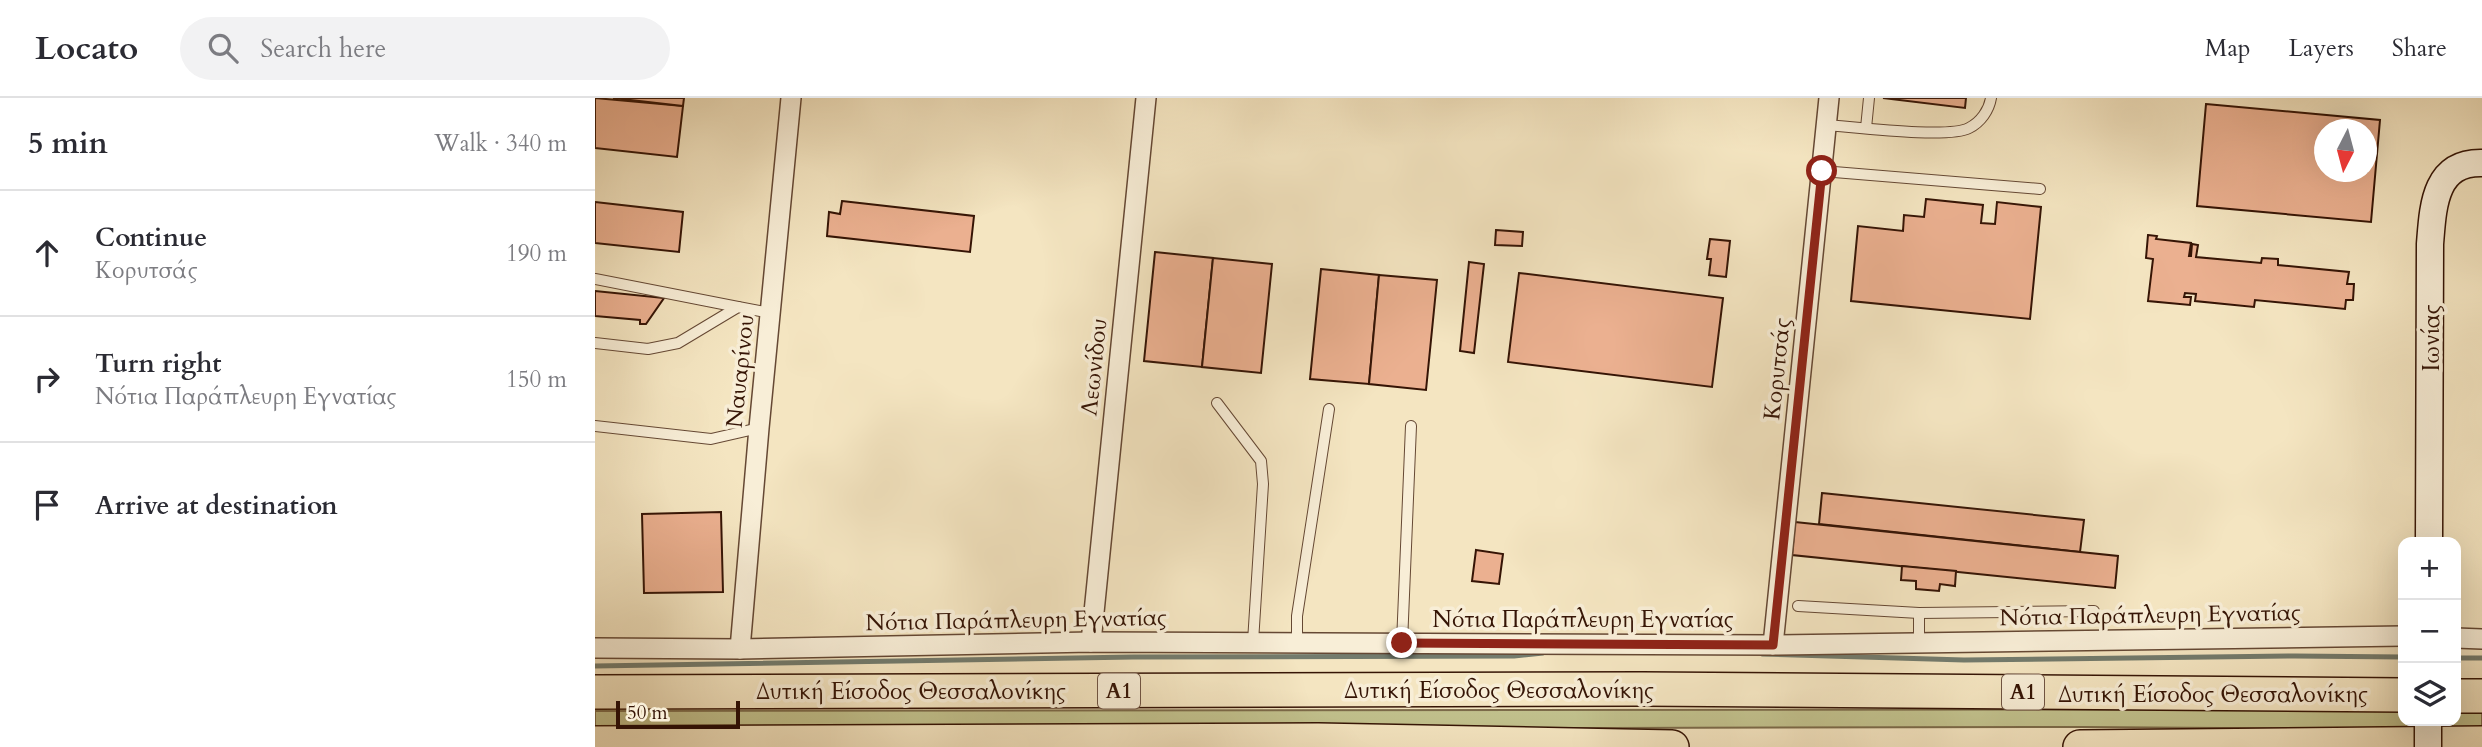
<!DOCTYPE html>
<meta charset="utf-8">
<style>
:root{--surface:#fff;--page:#f2f2f3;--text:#2b2b33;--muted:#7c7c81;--line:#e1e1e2}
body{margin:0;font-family:Cardo,serif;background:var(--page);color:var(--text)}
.controls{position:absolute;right:21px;bottom:21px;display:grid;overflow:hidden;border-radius:14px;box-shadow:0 7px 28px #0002}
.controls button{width:63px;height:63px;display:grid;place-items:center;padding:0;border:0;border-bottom:2px solid var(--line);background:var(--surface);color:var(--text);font:35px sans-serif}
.compass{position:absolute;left:1719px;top:21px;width:63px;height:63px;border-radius:50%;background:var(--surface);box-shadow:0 7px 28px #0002;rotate:186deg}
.scale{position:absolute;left:21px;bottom:18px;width:124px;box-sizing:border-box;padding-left:7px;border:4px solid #351405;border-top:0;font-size:19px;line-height:24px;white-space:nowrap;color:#351405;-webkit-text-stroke:5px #f8eed7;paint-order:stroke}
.stop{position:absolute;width:21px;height:21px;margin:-16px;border:5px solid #8f2418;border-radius:50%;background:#fff}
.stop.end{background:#8f2418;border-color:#fff;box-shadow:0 2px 7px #0008}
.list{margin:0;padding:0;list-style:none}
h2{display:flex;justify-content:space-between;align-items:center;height:91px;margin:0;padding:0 28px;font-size:30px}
h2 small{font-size:23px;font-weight:400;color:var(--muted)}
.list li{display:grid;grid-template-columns:46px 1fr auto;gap:21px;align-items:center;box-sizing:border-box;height:126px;padding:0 28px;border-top:2px solid var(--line)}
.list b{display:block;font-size:26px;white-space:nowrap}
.list p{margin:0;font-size:23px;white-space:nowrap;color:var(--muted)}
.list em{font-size:23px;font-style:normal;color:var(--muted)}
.icon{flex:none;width:38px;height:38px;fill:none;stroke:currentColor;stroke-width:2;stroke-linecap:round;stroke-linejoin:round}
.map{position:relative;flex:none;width:1887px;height:649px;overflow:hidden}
header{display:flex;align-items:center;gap:42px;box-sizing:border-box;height:98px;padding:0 35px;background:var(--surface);border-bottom:2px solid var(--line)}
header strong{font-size:33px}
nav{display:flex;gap:38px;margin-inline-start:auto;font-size:24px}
.search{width:490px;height:63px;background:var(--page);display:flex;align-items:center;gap:18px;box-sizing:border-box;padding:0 24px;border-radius:38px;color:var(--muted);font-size:26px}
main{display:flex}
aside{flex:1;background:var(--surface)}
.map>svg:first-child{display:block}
.green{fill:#c2c28e;stroke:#7c6b4a;stroke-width:2}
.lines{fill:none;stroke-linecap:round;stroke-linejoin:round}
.stream{stroke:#737b6d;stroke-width:5}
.building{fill:#ebb090;stroke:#351405;stroke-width:2;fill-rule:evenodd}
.lane-casing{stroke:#654834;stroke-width:12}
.street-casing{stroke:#654834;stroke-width:22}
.secondary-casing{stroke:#351405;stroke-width:29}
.highway-casing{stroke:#351405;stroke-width:36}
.lane{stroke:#f8eed7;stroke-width:10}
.street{stroke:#f8eed7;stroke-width:19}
.secondary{stroke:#f8eed7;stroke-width:26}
.highway{stroke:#f4e5c1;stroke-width:33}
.secondary-bridge-casing{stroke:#351405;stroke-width:29;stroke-linecap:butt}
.secondary-bridge{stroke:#f8eed7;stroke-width:26}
.route{stroke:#8f2418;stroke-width:9}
.labels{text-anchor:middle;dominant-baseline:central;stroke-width:7;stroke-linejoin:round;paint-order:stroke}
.shield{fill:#f8eed7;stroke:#705544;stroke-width:2}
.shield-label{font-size:21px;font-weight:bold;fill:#351405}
.street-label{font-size:23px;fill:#351405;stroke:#f8eed7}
</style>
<header>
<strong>Locato</strong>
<div class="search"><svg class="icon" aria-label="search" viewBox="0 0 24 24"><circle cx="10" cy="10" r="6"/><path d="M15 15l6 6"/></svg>Search here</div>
<nav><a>Map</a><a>Layers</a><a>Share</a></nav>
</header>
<main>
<aside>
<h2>5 min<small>Walk · 340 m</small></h2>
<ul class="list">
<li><svg class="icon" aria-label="ahead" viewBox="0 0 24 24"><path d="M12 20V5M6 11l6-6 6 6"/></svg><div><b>Continue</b><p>Κορυτσάς</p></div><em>190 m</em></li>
<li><svg class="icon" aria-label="right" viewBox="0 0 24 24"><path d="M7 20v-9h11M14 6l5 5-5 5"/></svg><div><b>Turn right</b><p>Νότια Παράπλευρη Εγνατίας</p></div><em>150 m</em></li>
<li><svg class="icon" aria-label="arrive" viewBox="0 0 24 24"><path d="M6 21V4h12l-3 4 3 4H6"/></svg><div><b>Arrive at destination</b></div></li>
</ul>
</aside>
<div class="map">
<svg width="1887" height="649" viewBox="0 0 1887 649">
<rect width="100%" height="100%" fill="#f4e5c1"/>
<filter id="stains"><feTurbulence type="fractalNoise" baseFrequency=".00286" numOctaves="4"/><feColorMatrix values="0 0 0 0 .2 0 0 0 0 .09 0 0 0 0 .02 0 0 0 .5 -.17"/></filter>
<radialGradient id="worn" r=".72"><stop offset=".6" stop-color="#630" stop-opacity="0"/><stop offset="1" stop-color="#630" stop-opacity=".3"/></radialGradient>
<path class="green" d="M 1808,611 L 1808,623 L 1861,623 L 1861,611 L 1887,611 L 1887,632 L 1488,629 L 0,632 L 0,613 Z"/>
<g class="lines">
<g class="stream">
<path d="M 1167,556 L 1369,562 L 1700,558 L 1808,559"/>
<path d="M 1861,560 L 1887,560"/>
<path d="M 0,568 L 538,559 L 919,558 L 948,555"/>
</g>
</g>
<g class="building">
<path d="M 0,0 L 88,8 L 82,59 L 0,50 Z"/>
<path d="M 18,0 L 89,0 L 88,8 Z"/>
<path d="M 1288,0 L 1371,0 L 1370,10 Z"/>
<path d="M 1611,6 L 1785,22 L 1776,124 L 1602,108 ZM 1730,32 L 1772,32 L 1772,74 L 1730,74 Z"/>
<path d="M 1331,101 L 1388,107 L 1386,125 L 1400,126 L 1402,104 L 1446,109 L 1435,221 L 1256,203 L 1263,128 L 1308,133 L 1309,117 L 1329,119 Z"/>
<path d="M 247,103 L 379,118 L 375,154 L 232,138 L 234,114 L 245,116 Z"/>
<path d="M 0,104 L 88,114 L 84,154 L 0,145 Z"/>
<path d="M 901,132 L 928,134 L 927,148 L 900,147 Z"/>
<path d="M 1553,137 L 1562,138 L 1561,141 L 1596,145 L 1594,158 L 1596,158 L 1597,146 L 1603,147 L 1601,159 L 1666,165 L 1667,160 L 1683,161 L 1683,167 L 1754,174 L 1752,186 L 1759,186 L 1758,202 L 1751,202 L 1750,211 L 1660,202 L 1659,209 L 1600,203 L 1601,196 L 1590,195 L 1589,199 L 1596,199 L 1595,207 L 1553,203 L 1558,161 L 1551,160 Z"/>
<path d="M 1115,141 L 1135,143 L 1131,179 L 1114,177 L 1116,161 L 1112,161 Z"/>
<path d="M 560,154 L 618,160 L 607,269 L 549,263 Z"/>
<path d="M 618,160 L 677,166 L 666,275 L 607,269 Z"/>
<path d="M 874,164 L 889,166 L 879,255 L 865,253 Z"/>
<path d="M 726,171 L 784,177 L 774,286 L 715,281 Z"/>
<path d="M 924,175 L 1128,200 L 1117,289 L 913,264 Z"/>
<path d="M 784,177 L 842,182 L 831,292 L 774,286 Z"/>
<path d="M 0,193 L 69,200 L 51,226 L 45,226 L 45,222 L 0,218 Z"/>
<path d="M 1227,395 L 1489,422 L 1485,454 L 1224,426 Z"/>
<path d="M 126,414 L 128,494 L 49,495 L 47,416 Z"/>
<path d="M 1200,424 L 1523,458 L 1520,490 L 1197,457 Z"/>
<path d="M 881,452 L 908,456 L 904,486 L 877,483 Z"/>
<path d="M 1307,468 L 1361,473 L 1360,488 L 1345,486 L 1344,493 L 1321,491 L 1321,483 L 1306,482 Z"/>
</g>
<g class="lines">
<defs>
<g id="lane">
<path d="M 1231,27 C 1260,29 1353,41 1374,30 C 1386,24 1394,12 1396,0"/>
<path d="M 1271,30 L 1274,0"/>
<path d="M 1227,73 L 1445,91"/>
<path d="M 0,181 L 143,209"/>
<path d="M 0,245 L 53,251 L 83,245 L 143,209 L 176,215"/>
<path d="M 622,305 L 666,363 L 668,386 L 658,544"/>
<path d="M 0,328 L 116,341 L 164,330"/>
<path d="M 1203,508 L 1324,515 L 1499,513"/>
<path d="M 702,544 L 702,518 L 734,311"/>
<path d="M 807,545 L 816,328"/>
<path d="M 1324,545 L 1324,515"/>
</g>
<g id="street">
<path d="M 1861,540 L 1887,541"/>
<path d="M 496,544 L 551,0"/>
<path d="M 1178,547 L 1234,0"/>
<path d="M 0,550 L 145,551 L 496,544 L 1178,547 L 1808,538"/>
<path d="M 145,551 L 164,330 L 196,0"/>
</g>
<path id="secondary" d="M 1834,444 L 1835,146 C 1838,109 1839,64 1887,65"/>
<g id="highway">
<path d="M 0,594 L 1047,591 L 1808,597"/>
<path d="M 1861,598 L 1887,598"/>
<path d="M 0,645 L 723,642 L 1077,649"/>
<path d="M 1485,649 L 1887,645"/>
</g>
</defs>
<use href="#lane" class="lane-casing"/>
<use href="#street" class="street-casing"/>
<use href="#secondary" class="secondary-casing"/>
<use href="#highway" class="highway-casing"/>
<use href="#lane" class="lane"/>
<use href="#street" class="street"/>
<use href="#secondary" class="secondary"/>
<use href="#highway" class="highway"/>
<defs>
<path id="secondary-bridge" d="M 1833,649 L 1833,623"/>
</defs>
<use href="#secondary-bridge" class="secondary-bridge-casing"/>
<use href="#secondary-bridge" class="secondary-bridge"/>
</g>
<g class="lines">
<path class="route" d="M 807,545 L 1178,547 L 1227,73"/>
</g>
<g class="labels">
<g class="shield">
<rect x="503" y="575.5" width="42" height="35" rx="5"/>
<rect x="1407" y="576.5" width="42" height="35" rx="5"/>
</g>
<g class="shield-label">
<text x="524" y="593">Α1</text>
<text x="1428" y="594">Α1</text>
</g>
<g class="street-label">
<text transform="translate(1836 240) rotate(-90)">Ιωνίας</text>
<text transform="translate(499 269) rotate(-84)">Λεωνίδου</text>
<text transform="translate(1182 271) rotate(-84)">Κορυτσάς</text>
<text transform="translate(145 273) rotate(-84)">Ναυαρίνου</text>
<text transform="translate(1555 517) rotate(-1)">Νότια Παράπλευρη Εγνατίας</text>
<text x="988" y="521">Νότια Παράπλευρη Εγνατίας</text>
<text transform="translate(421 522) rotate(-1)">Νότια Παράπλευρη Εγνατίας</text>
<text x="904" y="592">Δυτική Είσοδος Θεσσαλονίκης</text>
<text x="316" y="593">Δυτική Είσοδος Θεσσαλονίκης</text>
<text x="1618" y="596">Δυτική Είσοδος Θεσσαλονίκης</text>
</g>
</g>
<rect width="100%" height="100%" filter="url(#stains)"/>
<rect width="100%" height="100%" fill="url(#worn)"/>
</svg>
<div class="controls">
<button>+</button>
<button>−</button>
<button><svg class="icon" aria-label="layers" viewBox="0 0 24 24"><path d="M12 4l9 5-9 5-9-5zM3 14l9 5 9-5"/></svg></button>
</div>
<svg class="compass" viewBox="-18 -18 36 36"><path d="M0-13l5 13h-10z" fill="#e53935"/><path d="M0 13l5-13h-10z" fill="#7c7c81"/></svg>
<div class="scale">50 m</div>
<div class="stop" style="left:1227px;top:73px"></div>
<div class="stop end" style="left:807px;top:545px"></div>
</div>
</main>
